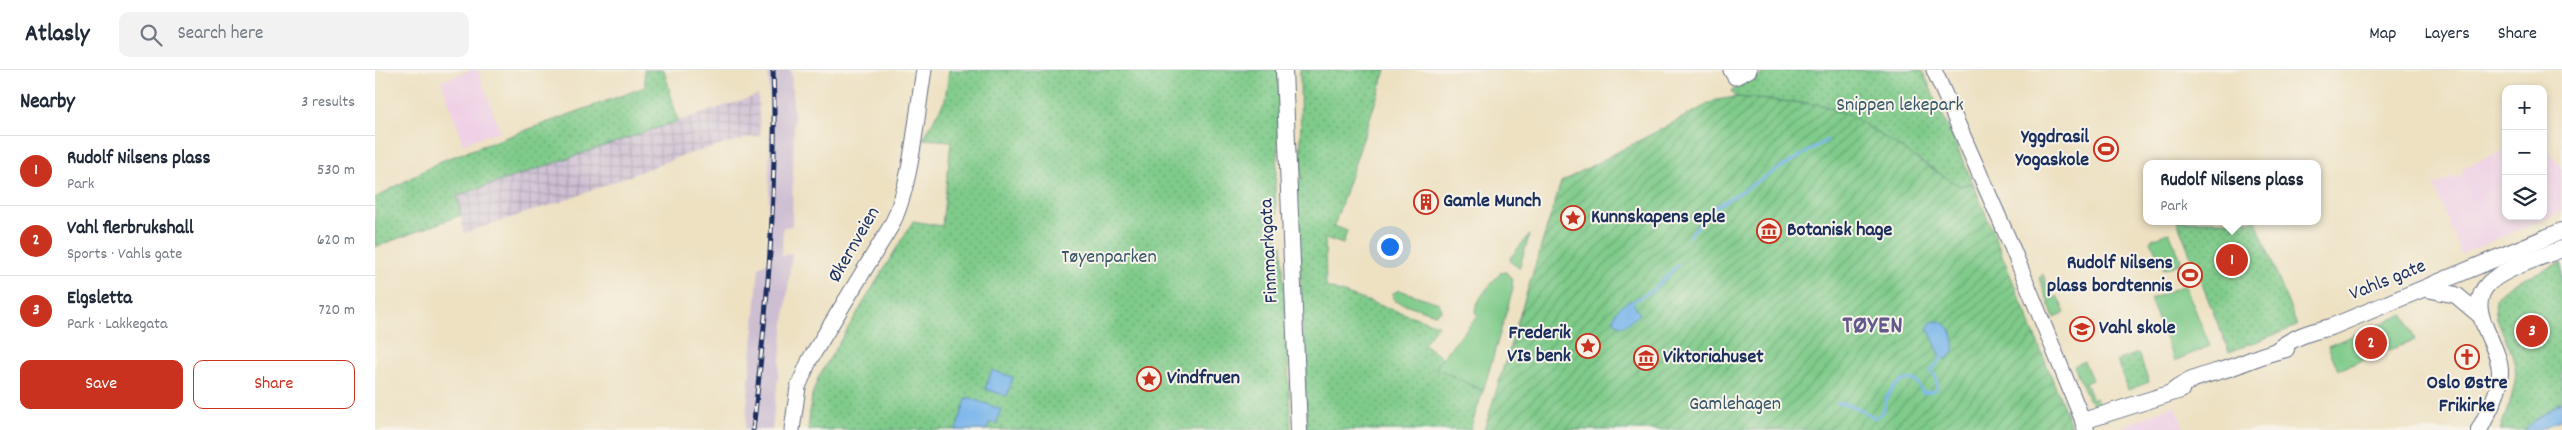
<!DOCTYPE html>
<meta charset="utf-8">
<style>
:root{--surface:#fff;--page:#f2f2f3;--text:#1f2937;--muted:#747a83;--line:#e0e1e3;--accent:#c8321e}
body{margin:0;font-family:Dekko,sans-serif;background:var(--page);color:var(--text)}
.controls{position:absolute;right:15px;top:15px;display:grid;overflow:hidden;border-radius:10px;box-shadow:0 2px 8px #0003}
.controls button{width:45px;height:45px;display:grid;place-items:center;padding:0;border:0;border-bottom:1px solid var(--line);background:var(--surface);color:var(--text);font:25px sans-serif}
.you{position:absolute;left:1014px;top:176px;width:18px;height:18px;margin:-12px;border:4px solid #fff;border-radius:50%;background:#1a73e8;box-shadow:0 0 0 8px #1a73e833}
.badge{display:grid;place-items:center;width:32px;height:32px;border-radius:50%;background:var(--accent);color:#fff;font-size:16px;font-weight:700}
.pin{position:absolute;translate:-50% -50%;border:2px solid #fff;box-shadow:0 1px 5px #0006}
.popup{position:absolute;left:1768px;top:90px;width:178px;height:65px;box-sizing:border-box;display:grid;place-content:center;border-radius:10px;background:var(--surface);filter:drop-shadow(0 1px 4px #0005);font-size:16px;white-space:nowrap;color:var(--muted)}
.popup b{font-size:19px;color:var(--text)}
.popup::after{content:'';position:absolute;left:50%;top:100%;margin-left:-10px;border:10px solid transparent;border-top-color:var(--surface)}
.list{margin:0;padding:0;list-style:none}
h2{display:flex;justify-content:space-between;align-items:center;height:65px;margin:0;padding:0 20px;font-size:21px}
h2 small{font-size:16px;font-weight:400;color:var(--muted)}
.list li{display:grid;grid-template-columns:32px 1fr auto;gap:15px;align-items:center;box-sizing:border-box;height:70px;padding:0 20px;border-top:1px solid var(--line)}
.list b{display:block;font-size:19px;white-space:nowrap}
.list p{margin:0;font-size:16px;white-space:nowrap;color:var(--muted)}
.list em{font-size:16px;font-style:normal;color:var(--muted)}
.actions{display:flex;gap:10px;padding:15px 20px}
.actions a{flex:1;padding:11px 0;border:1px solid var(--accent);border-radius:10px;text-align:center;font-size:18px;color:var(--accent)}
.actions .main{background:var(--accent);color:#fff}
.icon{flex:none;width:28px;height:28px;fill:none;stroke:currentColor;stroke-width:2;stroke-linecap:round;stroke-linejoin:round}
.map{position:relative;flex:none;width:2187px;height:360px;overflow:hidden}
header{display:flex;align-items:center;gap:30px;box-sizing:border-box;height:70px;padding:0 25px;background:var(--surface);border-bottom:1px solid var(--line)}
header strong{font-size:24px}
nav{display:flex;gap:28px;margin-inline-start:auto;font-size:18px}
.search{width:350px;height:45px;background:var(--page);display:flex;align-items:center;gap:12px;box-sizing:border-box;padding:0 18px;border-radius:10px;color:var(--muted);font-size:19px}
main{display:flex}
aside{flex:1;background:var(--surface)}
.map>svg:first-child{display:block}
.built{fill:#efd0e6}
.industrial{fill:url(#industrial-grid)}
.railway{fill:#cdbed2}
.grass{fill:#7fcb8a;stroke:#4d7d74}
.park{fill:url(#park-dots);stroke:#4d7d74}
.garden{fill:url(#garden-furrows);stroke:#4d7d74}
.water{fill:#79b6eb;stroke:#4a72a4}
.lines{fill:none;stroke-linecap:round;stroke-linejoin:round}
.stream{stroke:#79b6eb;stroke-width:3}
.secondary-casing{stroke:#646d81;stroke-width:17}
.primary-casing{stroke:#646d81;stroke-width:18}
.secondary{stroke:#fff;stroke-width:15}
.primary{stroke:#fff;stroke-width:16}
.rail-casing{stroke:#1b2f5e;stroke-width:5}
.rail{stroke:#f7f3e8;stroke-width:3;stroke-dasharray:9;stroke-linecap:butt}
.labels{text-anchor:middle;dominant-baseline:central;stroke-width:4;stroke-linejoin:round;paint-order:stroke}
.park-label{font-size:20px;fill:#345669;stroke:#f7f3e8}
.poi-label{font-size:20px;font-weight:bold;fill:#1b2f5e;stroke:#f7f3e8;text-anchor:start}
.street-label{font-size:20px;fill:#1b2f5e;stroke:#f7f3e8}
.district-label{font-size:25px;font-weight:bold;letter-spacing:1px;fill:#635a8c;stroke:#f7f3e8}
</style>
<header>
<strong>Atlasly</strong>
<div class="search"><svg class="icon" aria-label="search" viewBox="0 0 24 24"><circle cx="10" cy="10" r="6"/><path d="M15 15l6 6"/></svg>Search here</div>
<nav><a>Map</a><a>Layers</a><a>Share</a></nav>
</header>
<main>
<aside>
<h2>Nearby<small>3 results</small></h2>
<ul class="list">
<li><span class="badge">1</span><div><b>Rudolf Nilsens plass</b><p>Park</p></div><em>530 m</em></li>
<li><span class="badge">2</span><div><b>Vahl flerbrukshall</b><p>Sports · Vahls gate</p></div><em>620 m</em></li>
<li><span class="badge">3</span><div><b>Elgsletta</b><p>Park · Lakkegata</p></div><em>720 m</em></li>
</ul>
<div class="actions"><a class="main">Save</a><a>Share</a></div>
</aside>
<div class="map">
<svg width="2187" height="360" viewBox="0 0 2187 360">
<defs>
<pattern id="industrial-grid" width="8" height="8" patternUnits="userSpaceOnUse" patternTransform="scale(1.25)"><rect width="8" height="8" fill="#cdbed2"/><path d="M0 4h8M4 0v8" fill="none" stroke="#a69bae"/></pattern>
<pattern id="park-dots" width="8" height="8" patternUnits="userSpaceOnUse" patternTransform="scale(1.25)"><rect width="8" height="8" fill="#7fcb8a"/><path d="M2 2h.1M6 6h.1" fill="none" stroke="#67a574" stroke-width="1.8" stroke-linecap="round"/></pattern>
<pattern id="garden-furrows" width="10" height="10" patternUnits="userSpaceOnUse" patternTransform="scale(1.25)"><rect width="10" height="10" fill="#7fcb8a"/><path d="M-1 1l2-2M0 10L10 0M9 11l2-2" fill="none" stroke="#67a574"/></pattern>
</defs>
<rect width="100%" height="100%" fill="#f7f3e8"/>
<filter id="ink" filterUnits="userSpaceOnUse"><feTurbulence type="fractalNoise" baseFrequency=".02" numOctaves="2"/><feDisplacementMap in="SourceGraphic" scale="10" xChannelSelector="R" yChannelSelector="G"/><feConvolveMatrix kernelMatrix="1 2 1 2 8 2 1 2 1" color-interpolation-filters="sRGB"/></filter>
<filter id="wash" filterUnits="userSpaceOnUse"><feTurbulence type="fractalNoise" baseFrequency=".0096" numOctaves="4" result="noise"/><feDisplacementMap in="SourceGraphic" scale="20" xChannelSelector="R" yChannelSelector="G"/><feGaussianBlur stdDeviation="1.12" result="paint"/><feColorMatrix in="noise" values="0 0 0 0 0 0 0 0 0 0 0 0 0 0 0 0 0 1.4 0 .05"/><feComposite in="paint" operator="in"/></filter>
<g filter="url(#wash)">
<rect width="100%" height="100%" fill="#ede1c2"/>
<g class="built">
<path d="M 96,0 L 103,0 L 125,61 L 88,73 L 66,11 Z"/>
<path d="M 2168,75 L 2187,96 L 2187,142 L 2086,184 L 2059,115 L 2089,104 L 2087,98 L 2131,80 L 2131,146 L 2168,146 Z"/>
<path d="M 1800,335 L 1810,360 L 1739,360 Z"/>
</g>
<path class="industrial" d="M 383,25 L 385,65 L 309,85 L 194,129 L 89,163 L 82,126 L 168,95 Z"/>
<path class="railway" d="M 393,0 L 416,0 L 419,52 L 417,156 L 408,157 L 407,186 L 417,183 L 397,360 L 370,360 L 384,197 L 393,192 L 395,52 Z"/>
<g class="grass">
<path d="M 1793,163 L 1795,164 L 1806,190 L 1804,194 L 1789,199 L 1776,172 L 1777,169 Z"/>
<path d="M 1154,165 L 1154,167 L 1144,198 L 1136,192 L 1135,188 Z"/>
<path d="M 1131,202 L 1137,210 L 1138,219 L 1108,321 L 1061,298 L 1067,288 L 1103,246 L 1100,242 C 1101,229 1117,213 1125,203 Z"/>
<path d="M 1668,204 L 1676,228 L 1683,227 L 1690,243 L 1679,248 L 1664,208 Z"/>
<path d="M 1810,215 L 1835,276 L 1799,291 L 1775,229 Z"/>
<path d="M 1024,220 L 1064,233 L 1067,240 L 1060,244 L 1020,231 L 1017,224 Z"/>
<path d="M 2029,244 L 2040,270 L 1963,300 L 1953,276 Z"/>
<path d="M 1709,291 L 1717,310 L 1710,313 L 1717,329 L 1721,328 L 1723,334 L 1719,335 L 1713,329 L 1699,296 Z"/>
</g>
<g class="park">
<path d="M 269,0 L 289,0 L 303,51 L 82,126 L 86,145 L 0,177 L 0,128 L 66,91 L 270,17 Z"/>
<path d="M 574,0 L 903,0 L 905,44 L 900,117 L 903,174 L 907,175 L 916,360 L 433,360 L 437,325 L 444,306 L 538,151 L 567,156 L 576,71 L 548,69 L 570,30 Z"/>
<path d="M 925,0 L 1011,0 L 959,156 L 972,161 L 968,174 L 950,168 L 951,217 L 1063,255 L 1049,274 L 1067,288 L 1061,298 L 1108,321 L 1095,360 L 932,360 L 921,112 L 926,111 Z"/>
<path d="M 1395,0 L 1547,0 L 1598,113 L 1584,116 L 1478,47 L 1447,35 L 1361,27 L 1356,21 Z"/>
<path d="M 1802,151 L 1881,151 L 1922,256 L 1854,282 Z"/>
<path d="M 2187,192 L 2187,332 L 2159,351 L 2150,360 L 2125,360 C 2131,341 2143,316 2140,296 C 2137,272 2114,250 2122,226 L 2138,213 Z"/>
<path d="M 1763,283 L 1774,312 L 1753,320 L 1742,291 Z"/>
</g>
<path class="garden" d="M 1361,27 L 1447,35 L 1478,47 L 1584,116 L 1598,113 L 1698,360 L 1109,360 L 1186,112 L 1341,30 Z"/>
<g class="water">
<path d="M 1256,230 L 1265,244 L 1249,256 L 1245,256 L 1239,251 C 1239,240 1246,235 1256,230 Z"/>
<path d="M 1564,251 C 1577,255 1580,269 1579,281 L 1571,290 L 1565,285 L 1553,258 L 1556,252 Z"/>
<path d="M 617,300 L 638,307 L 632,326 L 610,319 Z"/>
<path d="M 592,327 L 626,339 L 621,354 L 615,352 L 612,360 L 581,360 Z"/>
<path d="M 2187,332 L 2187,349 L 2166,360 L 2150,360 L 2159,351 Z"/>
</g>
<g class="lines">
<g class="stream">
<path d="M 1314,166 L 1337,139 L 1452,70"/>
<path d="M 1257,232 L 1278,220 L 1303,195"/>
<path d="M 1562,319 L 1561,307 L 1556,301 L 1567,287"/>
<path d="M 1462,333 L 1478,336 L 1501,348 L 1509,340 C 1509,325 1523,306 1540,310 L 1548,323 L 1558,321"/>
</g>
</g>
</g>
<g filter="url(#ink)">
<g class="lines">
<defs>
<g id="secondary">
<path d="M 1356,0 L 1360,7 L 1374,0"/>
<path d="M 1559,0 L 1636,175 L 1708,351"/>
<path d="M 417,360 L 423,317 L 435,289 L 516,156 C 537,115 541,47 549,0"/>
</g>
<g id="primary">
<path d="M 909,0 L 924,360"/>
<path d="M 2052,219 L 2081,225 L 2106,246"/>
<path d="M 1901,281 C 1918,267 1934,262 1956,257 L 2187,161"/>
<path d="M 1797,322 C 1819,305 1835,305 1860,296 C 1877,290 1893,282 1911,279"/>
<path d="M 1711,360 L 1708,351 L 1806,320"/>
<path d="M 2104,360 C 2113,343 2125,322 2125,303 C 2126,274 2087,239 2114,213 C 2130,198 2167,187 2187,179"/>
</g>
</defs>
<use href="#secondary" class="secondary-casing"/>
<use href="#primary" class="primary-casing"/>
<use href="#secondary" class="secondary"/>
<use href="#primary" class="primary"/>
<defs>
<path id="rail" d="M 378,360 C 392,240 403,121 398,0"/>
</defs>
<use href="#rail" class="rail-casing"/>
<use href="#rail" class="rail"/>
</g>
</g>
<defs>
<symbol id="stadium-ring" viewBox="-11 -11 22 22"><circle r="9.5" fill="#f7f3e8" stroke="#c8321e" stroke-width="1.5"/><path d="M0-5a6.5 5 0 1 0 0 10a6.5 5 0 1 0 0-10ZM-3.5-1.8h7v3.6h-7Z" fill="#c8321e"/></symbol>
<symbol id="building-ring" viewBox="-11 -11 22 22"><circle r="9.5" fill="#f7f3e8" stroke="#c8321e" stroke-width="1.5"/><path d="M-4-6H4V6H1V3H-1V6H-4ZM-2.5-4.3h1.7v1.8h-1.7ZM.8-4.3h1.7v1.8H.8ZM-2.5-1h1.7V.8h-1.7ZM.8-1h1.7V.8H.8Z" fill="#c8321e"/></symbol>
<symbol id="sight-ring" viewBox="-11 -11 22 22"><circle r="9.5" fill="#f7f3e8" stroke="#c8321e" stroke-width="1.5"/><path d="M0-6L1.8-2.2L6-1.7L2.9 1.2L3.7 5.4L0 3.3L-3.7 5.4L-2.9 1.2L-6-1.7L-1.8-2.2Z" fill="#c8321e"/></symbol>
<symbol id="museum-ring" viewBox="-11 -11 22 22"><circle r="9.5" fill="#f7f3e8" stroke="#c8321e" stroke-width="1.5"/><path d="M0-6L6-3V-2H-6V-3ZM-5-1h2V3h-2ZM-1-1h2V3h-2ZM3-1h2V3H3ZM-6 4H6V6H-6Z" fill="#c8321e"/></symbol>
<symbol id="school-ring" viewBox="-11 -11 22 22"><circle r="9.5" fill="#f7f3e8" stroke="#c8321e" stroke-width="1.5"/><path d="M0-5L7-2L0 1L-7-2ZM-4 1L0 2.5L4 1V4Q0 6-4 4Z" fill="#c8321e"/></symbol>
<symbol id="church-ring" viewBox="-11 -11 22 22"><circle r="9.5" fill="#f7f3e8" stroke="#c8321e" stroke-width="1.5"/><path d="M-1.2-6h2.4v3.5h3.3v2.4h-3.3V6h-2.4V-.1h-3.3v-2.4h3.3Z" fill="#c8321e"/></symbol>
</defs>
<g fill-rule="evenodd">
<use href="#stadium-ring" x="1717" y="65" width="28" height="28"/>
<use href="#building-ring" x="1037" y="118" width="28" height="28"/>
<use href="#sight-ring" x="1184" y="134" width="28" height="28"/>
<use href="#museum-ring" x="1380" y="147" width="28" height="28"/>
<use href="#stadium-ring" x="1801" y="191" width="28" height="28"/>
<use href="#school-ring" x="1693" y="245" width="28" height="28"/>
<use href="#sight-ring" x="1199" y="262" width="28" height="28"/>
<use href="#church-ring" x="2078" y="273" width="28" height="28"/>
<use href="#museum-ring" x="1257" y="274" width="28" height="28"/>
<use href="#sight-ring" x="760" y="295" width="28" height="28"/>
</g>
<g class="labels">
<g class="park-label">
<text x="1525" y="36">Snippen lekepark</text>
<text x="734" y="188">Tøyenparken</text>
<text x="1360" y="335">Gamlehagen</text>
</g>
<g class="poi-label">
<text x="1714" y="68" text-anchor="end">Yggdrasil<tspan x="1714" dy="23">Yogaskole</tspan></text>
<text x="1068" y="132">Gamle Munch</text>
<text x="1216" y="148">Kunnskapens eple</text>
<text x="1412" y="161">Botanisk hage</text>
<text x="1798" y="194" text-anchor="end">Rudolf Nilsens<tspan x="1798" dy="23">plass bordtennis</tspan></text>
<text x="1724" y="259">Vahl skole</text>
<text x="1196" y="264" text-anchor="end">Frederik<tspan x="1196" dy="23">VIs benk</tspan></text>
<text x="1288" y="288">Viktoriahuset</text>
<text x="792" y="309">Vindfruen</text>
<text x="2092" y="314" text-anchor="middle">Oslo Østre<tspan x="2092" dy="23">Frikirke</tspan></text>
</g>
<g class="street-label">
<text transform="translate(480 175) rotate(-60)">Økernveien</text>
<text transform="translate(895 181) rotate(-93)">Finnmarkgata</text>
<text transform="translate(2013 211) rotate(-22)">Vahls gate</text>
</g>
<g class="district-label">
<text x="1498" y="257">TØYEN</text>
</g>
</g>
</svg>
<div class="controls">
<button>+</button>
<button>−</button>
<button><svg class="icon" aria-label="layers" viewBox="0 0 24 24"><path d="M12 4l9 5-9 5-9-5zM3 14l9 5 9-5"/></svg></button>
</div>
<div class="you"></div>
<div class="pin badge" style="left:1857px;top:190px">1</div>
<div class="popup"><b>Rudolf Nilsens plass</b>Park</div>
<div class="pin badge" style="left:1996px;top:273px">2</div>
<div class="pin badge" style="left:2157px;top:261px">3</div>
</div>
</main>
